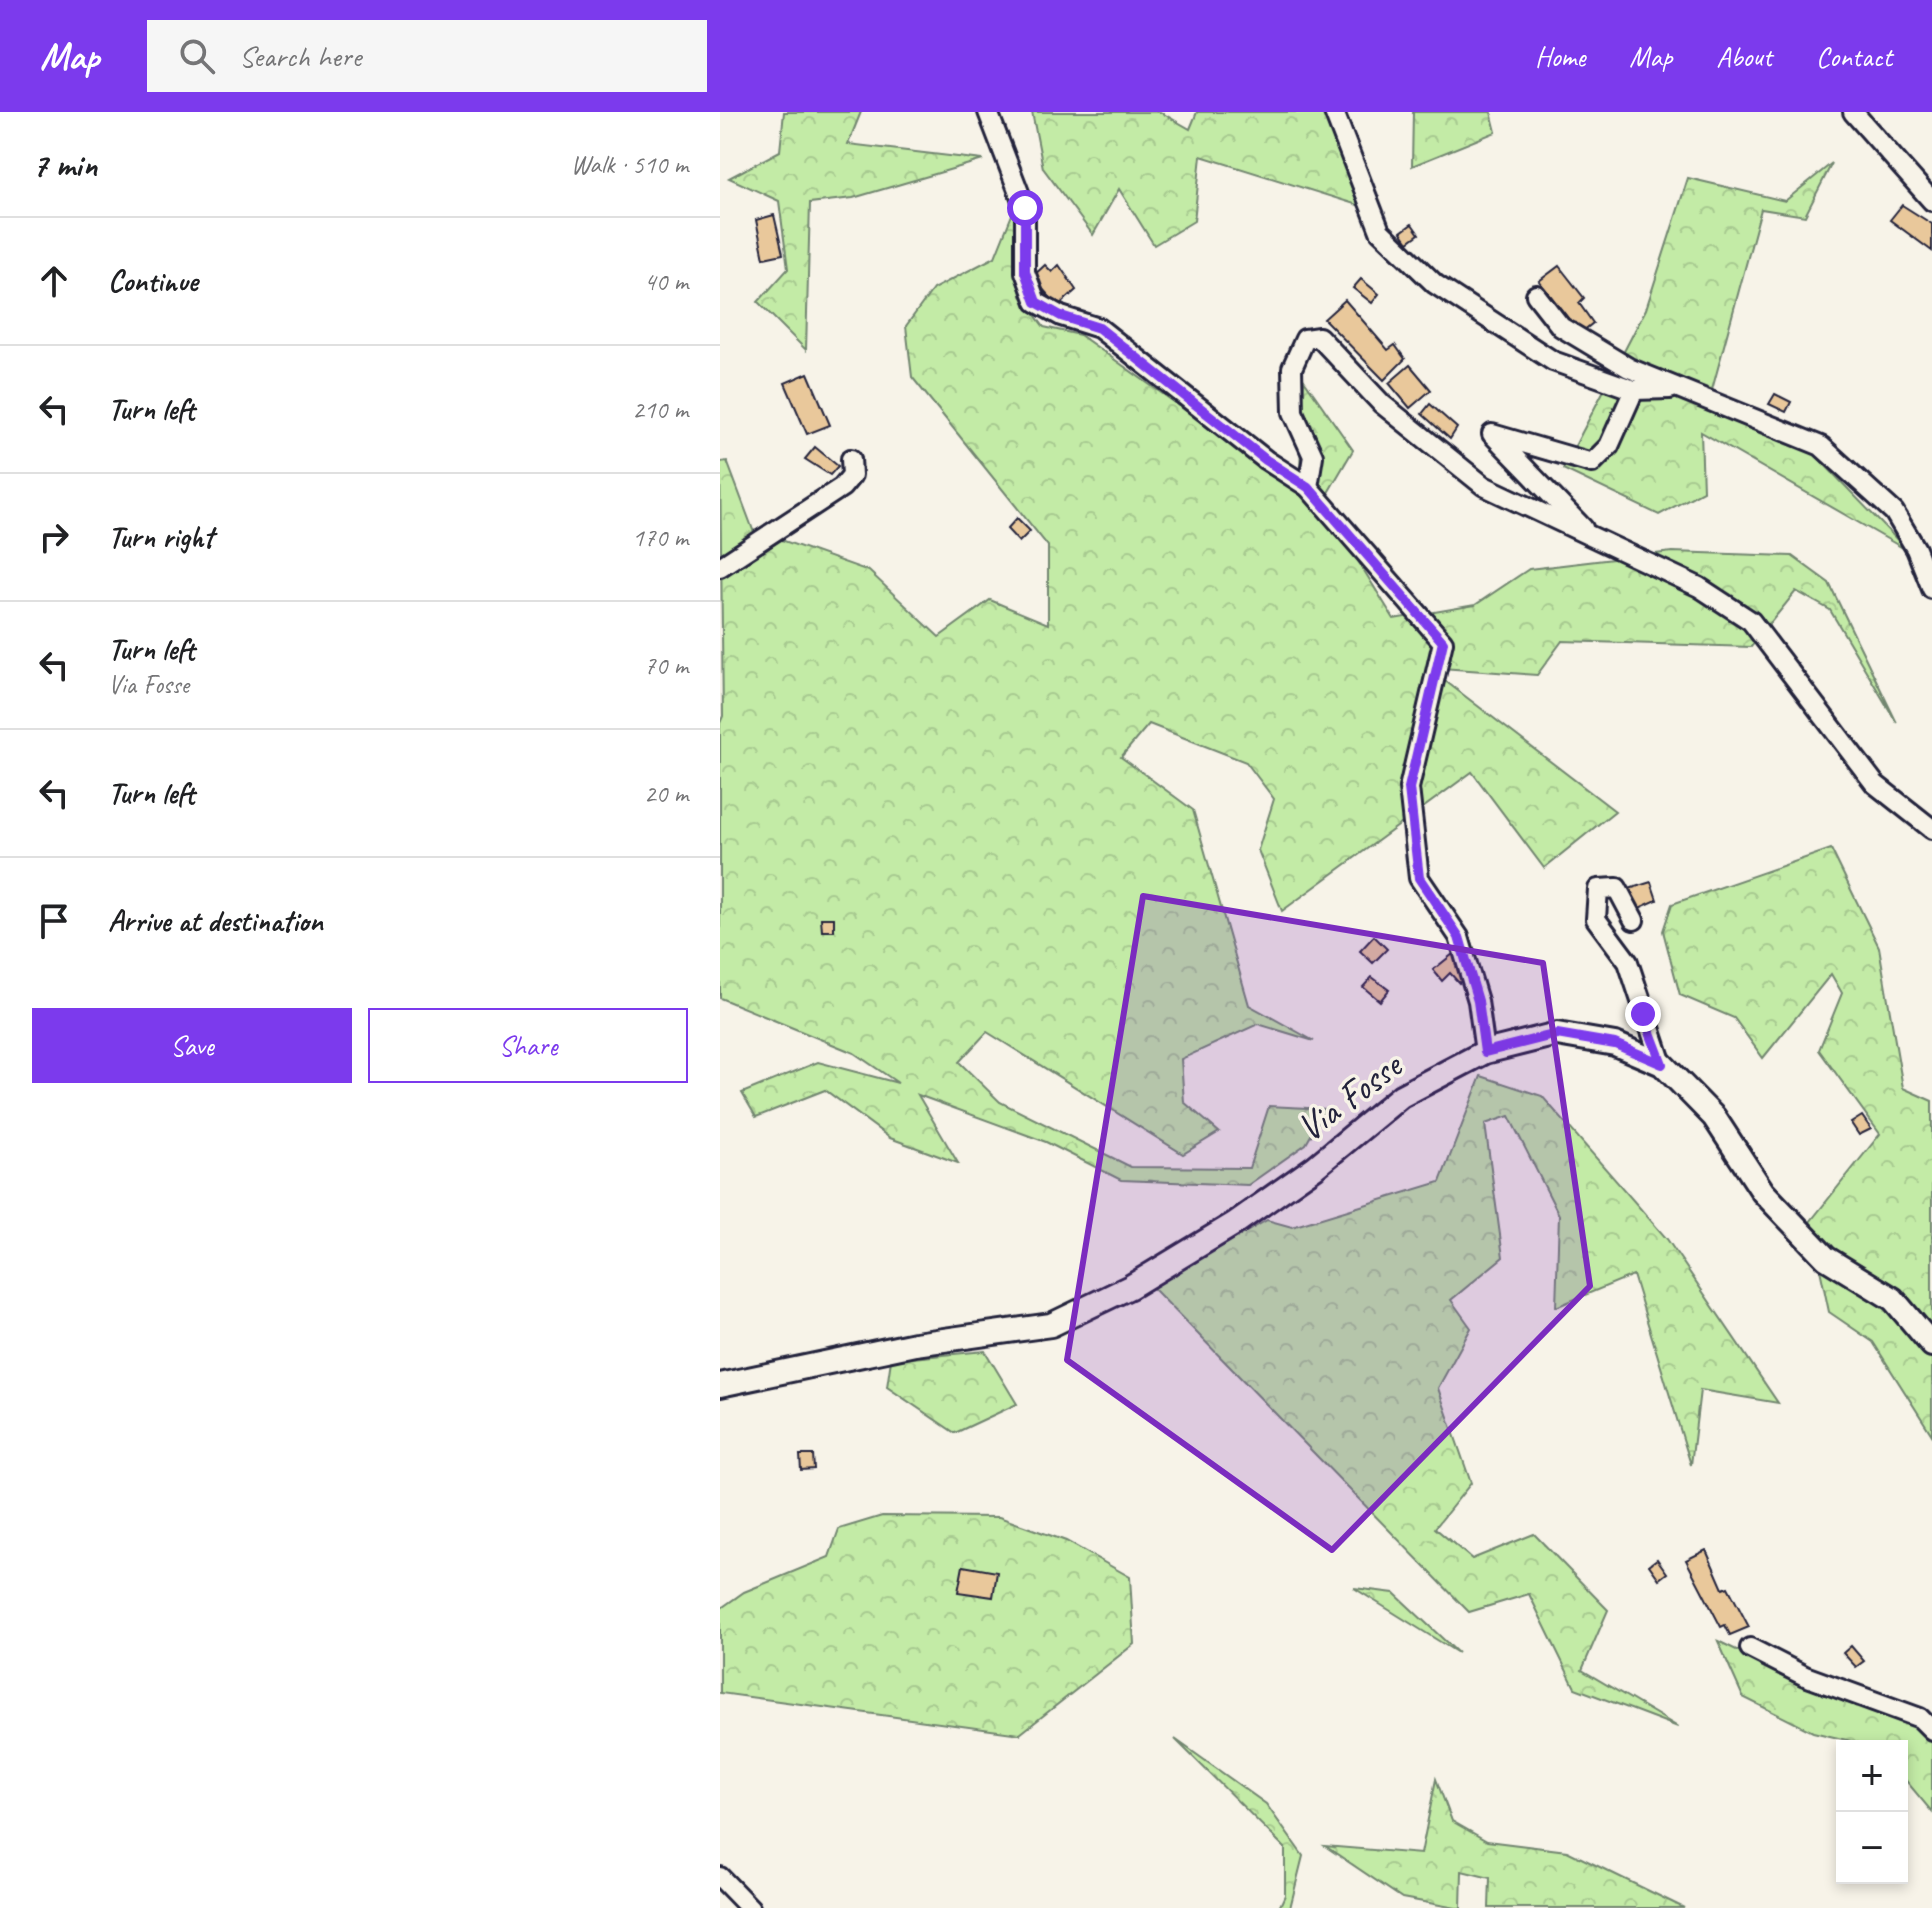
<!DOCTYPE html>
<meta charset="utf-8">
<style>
:root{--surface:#fff;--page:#f6f6f6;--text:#202124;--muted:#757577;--line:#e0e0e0;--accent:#7c3aed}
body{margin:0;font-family:Caveat,sans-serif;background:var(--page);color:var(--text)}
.controls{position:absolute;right:24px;bottom:24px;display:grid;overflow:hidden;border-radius:0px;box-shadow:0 4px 12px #0003}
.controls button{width:72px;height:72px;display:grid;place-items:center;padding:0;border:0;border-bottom:2px solid var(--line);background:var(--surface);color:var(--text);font:40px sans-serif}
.stop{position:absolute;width:24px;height:24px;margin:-18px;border:6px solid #7c3aed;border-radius:50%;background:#fff}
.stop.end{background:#7c3aed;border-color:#fff;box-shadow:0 2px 8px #0008}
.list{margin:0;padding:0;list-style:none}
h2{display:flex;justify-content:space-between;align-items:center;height:104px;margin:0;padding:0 32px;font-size:34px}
h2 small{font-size:26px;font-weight:400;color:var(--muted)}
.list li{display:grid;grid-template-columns:52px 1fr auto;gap:24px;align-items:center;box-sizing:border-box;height:128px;padding:0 32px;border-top:2px solid var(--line)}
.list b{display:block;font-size:30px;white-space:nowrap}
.list p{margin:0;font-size:26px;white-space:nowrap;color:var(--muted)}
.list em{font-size:26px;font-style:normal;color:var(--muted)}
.actions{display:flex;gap:16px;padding:24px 32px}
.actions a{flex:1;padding:18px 0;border:2px solid var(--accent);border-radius:0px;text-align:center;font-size:28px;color:var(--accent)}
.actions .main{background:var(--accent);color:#fff}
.icon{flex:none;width:44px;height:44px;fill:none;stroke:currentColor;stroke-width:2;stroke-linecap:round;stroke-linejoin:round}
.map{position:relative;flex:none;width:1212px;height:1796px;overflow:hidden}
header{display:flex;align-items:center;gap:48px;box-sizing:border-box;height:112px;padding:0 40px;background:var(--accent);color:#fff}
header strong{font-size:38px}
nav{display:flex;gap:44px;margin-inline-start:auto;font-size:28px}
.search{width:560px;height:72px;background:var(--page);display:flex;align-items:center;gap:20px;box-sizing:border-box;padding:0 28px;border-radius:0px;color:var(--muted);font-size:30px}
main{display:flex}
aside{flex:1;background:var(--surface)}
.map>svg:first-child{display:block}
.forest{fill:url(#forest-crowns);stroke:#728670;stroke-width:2}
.building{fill:#e9c89b;stroke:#22223b;stroke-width:2}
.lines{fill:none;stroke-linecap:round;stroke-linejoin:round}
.minor-casing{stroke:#22223b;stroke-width:24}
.tertiary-casing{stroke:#22223b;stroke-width:28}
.minor{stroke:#f7f3e8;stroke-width:18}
.tertiary{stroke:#f7f3e8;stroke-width:22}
.route{stroke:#7c3aed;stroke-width:10}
.marked{fill:#7b2cbf;fill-opacity:0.2;stroke:#7b2cbf;stroke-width:6;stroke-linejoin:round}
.labels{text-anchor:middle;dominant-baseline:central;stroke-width:7;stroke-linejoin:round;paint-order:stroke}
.street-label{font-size:38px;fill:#22223b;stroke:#f7f3e8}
</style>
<header>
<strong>Map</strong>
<div class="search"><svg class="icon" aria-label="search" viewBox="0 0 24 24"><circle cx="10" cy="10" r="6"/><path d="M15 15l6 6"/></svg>Search here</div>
<nav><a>Home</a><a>Map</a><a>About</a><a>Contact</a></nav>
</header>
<main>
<aside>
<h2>7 min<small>Walk · 510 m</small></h2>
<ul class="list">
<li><svg class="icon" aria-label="ahead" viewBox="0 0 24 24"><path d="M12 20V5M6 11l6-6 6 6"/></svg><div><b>Continue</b></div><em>40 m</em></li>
<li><svg class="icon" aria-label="left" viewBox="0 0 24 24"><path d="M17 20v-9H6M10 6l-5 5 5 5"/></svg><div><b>Turn left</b></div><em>210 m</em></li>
<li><svg class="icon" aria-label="right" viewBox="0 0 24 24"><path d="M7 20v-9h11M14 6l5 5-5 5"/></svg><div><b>Turn right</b></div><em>170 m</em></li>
<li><svg class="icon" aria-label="left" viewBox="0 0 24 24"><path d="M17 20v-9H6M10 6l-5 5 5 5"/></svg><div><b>Turn left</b><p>Via Fosse</p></div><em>70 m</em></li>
<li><svg class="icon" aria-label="left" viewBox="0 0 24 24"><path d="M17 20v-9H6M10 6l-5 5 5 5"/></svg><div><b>Turn left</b></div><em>20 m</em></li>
<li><svg class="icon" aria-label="arrive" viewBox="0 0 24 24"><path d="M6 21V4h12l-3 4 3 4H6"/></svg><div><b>Arrive at destination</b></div></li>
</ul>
<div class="actions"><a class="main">Save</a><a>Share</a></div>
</aside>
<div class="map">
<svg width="1212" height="1796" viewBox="0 0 1212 1796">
<defs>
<pattern id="forest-crowns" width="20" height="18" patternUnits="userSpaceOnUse" patternTransform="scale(2)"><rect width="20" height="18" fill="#c3eba6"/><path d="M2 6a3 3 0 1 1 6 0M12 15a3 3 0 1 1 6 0" fill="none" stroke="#a7c990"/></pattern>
</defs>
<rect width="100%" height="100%" fill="#f7f3e8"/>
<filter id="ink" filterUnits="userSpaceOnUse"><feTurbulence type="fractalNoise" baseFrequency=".0125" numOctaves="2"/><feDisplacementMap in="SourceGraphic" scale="16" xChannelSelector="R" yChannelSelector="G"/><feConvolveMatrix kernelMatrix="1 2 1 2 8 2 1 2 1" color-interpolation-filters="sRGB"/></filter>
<g filter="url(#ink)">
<g class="forest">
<path d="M 64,0 L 141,0 L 128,32 L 263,48 L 133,86 L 90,91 L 86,238 L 38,190 L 68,157 L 59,89 L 9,66 L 60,39 Z"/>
<path d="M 312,0 L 440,0 L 470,17 L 477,0 L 623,0 L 660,100 L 481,44 L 474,109 L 434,133 L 399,77 L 373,123 L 323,56 Z"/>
<path d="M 693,0 L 771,0 L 776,20 L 692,54 Z"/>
<path d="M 1112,51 L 1085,104 L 1041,97 L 992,278 L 1076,323 L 1188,439 L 981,320 L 983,379 L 939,403 L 843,357 L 926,197 L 968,66 L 1065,89 Z"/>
<path d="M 295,95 L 301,184 L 324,215 L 360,223 L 579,379 L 584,268 L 633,338 L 602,391 L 674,507 L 755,493 L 809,457 L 952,440 L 1072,444 L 1109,471 L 1177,611 L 1110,498 L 1076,479 L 1031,535 L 842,529 L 817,563 L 707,555 L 895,699 L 824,756 L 752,660 L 562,799 L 538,738 L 554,687 L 526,650 L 429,612 L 401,645 L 473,698 L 529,893 L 594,929 L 538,912 L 461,947 L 464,990 L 499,1020 L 463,1042 L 267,920 L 239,950 L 280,990 L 411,1055 L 529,1056 L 549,994 L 606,997 L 586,1032 L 528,1073 L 401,1068 L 326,1030 L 198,983 L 238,1051 L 170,1026 L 105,978 L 36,1005 L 22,981 L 98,950 L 178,971 L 134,941 L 0,886 L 0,611 L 3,604 L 0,350 L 7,349 L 33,418 L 149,459 L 219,525 L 270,488 L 328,512 L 328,434 L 192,265 L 186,214 L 213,177 L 275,145 Z"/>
<path d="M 1111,737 L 1159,835 L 1183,976 L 1212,989 L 1212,1323 L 1153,1230 L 1109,1200 L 1090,1110 L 1160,1022 L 1099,938 L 1122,881 L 1111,862 L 1043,946 L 1014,906 L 960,883 L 943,819 L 952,792 Z"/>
<path d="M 761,964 L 822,984 L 947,1127 L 1058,1291 L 980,1278 L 971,1353 L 913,1163 L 836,1195 L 839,1103 L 789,1004 L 765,1012 L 783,1145 L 731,1188 L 751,1216 L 718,1276 L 751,1371 L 715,1416 L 752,1447 L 814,1422 L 888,1498 L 862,1558 L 958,1615 L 855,1576 L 809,1482 L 749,1500 L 432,1175 L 547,1108 L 572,1115 L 720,1070 Z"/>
<path d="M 265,1239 L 297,1292 L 235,1321 L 167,1275 L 171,1248 Z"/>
<path d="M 162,1404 L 279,1405 L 346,1429 L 410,1465 L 414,1532 L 300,1622 L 0,1581 L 0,1497 L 24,1480 L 109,1445 L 119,1417 Z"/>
<path d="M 634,1476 L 674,1481 L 738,1541 Z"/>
<path d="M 998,1529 L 1080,1569 L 1177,1598 L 1212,1624 L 1212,1700 L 1182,1664 L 1182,1634 L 1152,1634 L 1093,1620 L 1023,1585 Z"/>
<path d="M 455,1627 L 546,1692 L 583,1744 L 570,1796 L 559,1796 L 565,1783 L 565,1736 Z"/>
<path d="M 716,1667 L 732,1709 L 767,1729 L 847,1739 L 964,1796 L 769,1796 L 770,1766 L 742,1759 L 741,1796 L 736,1796 L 682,1786 L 605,1734 L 701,1742 Z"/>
</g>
<g class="building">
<path d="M 1182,93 L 1212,112 L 1212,139 L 1170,108 Z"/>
<path d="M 54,103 L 63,142 L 44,146 L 36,108 Z"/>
<path d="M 692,112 L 699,122 L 688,130 L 681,120 Z"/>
<path d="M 325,153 L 332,160 L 339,153 L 356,178 L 338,194 L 312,165 Z"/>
<path d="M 839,154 L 864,186 L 859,191 L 873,211 L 863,219 L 856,211 L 854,214 L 819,169 Z"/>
<path d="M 641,167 L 659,182 L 652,191 L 633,176 Z"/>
<path d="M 625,188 L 668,238 L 675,233 L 685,247 L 664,268 L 604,207 Z"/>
<path d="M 690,253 L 711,278 L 690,296 L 669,271 Z"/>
<path d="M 88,261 L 110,313 L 87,322 L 65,271 Z"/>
<path d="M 1055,282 L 1071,290 L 1066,300 L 1049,292 Z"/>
<path d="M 710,292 L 737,316 L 730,327 L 702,302 Z"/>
<path d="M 95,335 L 118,354 L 110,363 L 85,347 Z"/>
<path d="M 297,406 L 310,419 L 299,430 L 287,417 Z"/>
<path d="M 931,770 L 937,788 L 917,797 L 909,777 Z"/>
<path d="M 101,806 L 114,806 L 114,819 L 102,819 Z"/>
<path d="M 654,824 L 667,837 L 653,851 L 640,839 Z"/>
<path d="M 733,842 L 748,863 L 739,871 L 730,861 L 722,869 L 713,858 Z"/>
<path d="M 652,865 L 669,878 L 660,889 L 643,875 Z"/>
<path d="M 1142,1004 L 1151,1017 L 1139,1023 L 1131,1011 Z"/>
<path d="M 80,1343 L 93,1343 L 94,1357 L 81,1358 Z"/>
<path d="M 986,1438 L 1003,1477 L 1008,1475 L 1029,1515 L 1010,1523 L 1005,1513 L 1001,1515 L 966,1448 Z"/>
<path d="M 937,1447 L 947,1461 L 939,1467 L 929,1453 Z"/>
<path d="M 243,1454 L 277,1460 L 273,1485 L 238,1480 Z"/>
<path d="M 1131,1534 L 1144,1549 L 1136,1555 L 1123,1541 Z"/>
</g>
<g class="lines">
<defs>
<g id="minor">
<path d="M 268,0 L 305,96 L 305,160 L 316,190 L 341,204 L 379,216 L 546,348 L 588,375 L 593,344 L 573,300 L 572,256 L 585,227 L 599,225 L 662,292 L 764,374 L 979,475 L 1031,509 L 1155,672 L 1212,717"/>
<path d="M 614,0 L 660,119 L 715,172 L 833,249 L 914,278 L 950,277"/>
<path d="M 1133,0 L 1212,89"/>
<path d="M 816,183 L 841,215 L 909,256 L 1101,334 L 1174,400 L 1196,437 L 1212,477"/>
<path d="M 588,375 L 723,530 L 689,676 L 699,766 L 739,825 L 758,889 L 765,940"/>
<path d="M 863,416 L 772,322 L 872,351 L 889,334 L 914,278"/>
<path d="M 0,455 L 122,375 L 132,363 L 131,347"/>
<path d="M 914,808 L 897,776 L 878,777 L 876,807 L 908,850 L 942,952"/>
<path d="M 1030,1536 L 1085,1564 L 1200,1606 L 1212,1618"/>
<path d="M 0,1765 L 30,1796"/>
</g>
<path id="tertiary" d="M 0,1273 L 195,1232 L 331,1213 L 410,1175 L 514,1112 L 595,1055 L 681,984 L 765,940 L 837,922 L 895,932 L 942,952 L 994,1005 L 1043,1080 L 1106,1146 L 1173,1187 L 1212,1233"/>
</defs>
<use href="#minor" class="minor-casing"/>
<use href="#tertiary" class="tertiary-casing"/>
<use href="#minor" class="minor"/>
<use href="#tertiary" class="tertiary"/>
</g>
</g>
<g class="lines" filter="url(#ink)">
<path class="route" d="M 305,96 L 305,160 L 316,190 L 341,204 L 379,216 L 546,348 L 588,375 L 723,530 L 689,676 L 699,766 L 739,825 L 758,889 L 765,940 L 837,922 L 895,932 L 942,952 L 923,902"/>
</g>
<path class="marked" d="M 423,784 L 823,851 L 870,1174 L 612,1438 L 347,1248 Z"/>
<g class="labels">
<g class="street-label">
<text transform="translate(629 985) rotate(-37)">Via Fosse</text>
</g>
</g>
</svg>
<div class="controls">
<button>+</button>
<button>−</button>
</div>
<div class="stop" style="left:305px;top:96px"></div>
<div class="stop end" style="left:923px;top:902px"></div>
</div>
</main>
